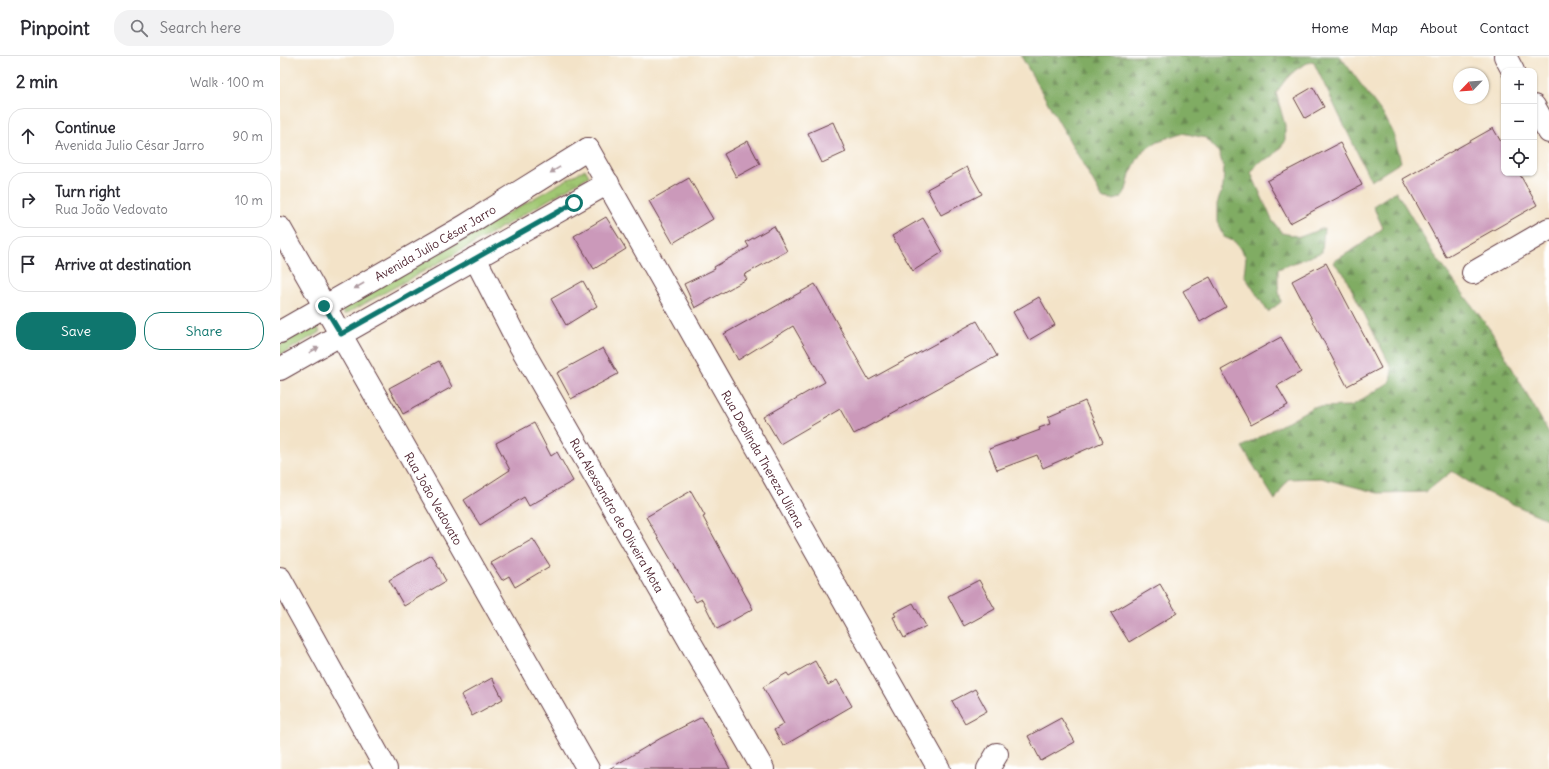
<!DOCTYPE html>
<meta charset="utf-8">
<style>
:root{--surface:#fff;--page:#f2f2f3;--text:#2b2b33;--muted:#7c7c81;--line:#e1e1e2;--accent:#0f766e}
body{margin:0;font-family:Delius,sans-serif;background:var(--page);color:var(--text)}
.controls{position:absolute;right:12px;top:12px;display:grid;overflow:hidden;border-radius:8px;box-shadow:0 1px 3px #0004}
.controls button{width:36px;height:36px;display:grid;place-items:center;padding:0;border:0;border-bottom:1px solid var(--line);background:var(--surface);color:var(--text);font:20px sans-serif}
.compass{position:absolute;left:1173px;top:12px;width:36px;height:36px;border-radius:50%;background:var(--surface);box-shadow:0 1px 3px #0004;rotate:245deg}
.stop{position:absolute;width:12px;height:12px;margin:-9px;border:3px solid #0f766e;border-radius:50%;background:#fff}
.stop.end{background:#0f766e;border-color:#fff;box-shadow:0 1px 4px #0008}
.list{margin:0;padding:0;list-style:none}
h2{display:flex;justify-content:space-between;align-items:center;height:52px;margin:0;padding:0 16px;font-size:17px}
h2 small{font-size:13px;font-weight:400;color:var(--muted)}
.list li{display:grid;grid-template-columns:26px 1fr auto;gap:12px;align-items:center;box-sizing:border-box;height:56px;margin:0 8px 8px;padding:0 8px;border:1px solid var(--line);border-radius:16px}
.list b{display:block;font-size:15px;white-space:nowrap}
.list p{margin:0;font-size:13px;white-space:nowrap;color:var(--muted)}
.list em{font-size:13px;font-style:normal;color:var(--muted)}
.actions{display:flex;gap:8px;padding:12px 16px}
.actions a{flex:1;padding:9px 0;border:1px solid var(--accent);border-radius:16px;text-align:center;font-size:14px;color:var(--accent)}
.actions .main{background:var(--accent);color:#fff}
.icon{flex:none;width:22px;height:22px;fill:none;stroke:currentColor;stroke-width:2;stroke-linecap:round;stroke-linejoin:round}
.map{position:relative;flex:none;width:1269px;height:713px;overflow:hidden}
header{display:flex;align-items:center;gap:24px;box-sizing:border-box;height:56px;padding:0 20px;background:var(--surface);border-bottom:1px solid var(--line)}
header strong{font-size:19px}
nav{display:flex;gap:22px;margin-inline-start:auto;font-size:14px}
.search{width:280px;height:36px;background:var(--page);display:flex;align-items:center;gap:10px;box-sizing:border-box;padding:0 14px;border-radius:16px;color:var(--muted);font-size:15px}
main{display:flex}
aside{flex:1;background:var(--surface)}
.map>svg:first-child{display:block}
.grass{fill:url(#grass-tufts);stroke:#75734e}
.forest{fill:url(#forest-firs);stroke:#656648}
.building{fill:#cb99ba}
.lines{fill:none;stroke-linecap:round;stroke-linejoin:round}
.street-casing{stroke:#633c43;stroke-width:24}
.secondary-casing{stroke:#633c43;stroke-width:24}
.street{stroke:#fff;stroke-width:22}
.secondary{stroke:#fff;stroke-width:22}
.oneway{fill:#ae9aa0}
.route{stroke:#0f766e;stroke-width:5}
.labels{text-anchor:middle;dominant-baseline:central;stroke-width:3;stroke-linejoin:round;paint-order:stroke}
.street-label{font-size:12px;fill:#4a1f2b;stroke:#fff}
</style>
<header>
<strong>Pinpoint</strong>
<div class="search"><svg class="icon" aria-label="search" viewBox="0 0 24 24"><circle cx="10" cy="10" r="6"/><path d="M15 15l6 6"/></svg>Search here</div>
<nav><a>Home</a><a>Map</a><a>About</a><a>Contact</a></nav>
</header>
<main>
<aside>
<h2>2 min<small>Walk · 100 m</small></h2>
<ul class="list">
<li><svg class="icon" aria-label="ahead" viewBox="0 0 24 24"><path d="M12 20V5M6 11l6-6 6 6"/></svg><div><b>Continue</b><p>Avenida Julio César Jarro</p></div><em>90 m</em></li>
<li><svg class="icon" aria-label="right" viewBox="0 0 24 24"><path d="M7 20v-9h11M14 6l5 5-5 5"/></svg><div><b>Turn right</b><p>Rua João Vedovato</p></div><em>10 m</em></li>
<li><svg class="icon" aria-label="arrive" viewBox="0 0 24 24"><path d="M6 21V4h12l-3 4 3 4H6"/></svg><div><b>Arrive at destination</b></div></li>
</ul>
<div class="actions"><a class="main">Save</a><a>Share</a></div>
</aside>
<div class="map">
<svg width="1269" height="713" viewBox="0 0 1269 713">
<defs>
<pattern id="grass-tufts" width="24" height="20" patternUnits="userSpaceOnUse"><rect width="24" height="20" fill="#a0c772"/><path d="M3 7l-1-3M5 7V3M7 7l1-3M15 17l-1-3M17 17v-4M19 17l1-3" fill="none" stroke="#8baa63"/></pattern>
<pattern id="forest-firs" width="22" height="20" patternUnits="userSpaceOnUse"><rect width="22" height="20" fill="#80ac64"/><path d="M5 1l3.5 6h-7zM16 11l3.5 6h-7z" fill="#6b8b53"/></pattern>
</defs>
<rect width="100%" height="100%" fill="#fff"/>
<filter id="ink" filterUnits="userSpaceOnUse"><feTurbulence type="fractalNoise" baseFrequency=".025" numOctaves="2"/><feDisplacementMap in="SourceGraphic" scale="8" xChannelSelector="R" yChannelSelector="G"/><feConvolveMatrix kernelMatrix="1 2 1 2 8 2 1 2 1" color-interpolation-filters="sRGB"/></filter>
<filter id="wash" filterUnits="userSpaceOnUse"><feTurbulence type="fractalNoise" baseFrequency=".012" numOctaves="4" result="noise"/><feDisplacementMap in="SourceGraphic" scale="16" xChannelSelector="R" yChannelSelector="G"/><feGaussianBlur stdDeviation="0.9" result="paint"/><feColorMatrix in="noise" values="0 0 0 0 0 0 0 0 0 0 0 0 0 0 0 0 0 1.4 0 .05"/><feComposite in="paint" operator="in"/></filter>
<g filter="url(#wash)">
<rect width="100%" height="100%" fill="#f3e3c8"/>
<g class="grass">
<path d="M 305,113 L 309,120 L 193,188 L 64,259 L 62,252 Z"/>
<path d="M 36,268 L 40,276 L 0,299 L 0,289 Z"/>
</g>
<g class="forest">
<path d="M 741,0 L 1060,0 L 1105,61 L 1113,76 L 1121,106 L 1091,125 L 1033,5 C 1015,11 1006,22 996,37 L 1005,69 L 1005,86 L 993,100 L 978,107 L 971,117 L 992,164 L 1002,177 L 1020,181 L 1044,172 L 1042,196 L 998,213 L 998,229 L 1001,246 L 988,256 L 964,219 L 966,201 L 955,186 L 944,181 L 937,166 L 937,148 L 943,131 L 944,112 L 938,95 L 926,82 L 902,77 L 878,85 L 863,95 L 858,102 L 850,118 L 846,134 L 841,142 L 833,144 L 823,143 Z"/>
<path d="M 1116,135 L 1153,197 L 1211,275 L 1269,377 L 1269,464 L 1201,434 L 1172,415 L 1146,436 L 1098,437 L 1041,422 L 1008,423 L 995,444 L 962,391 L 1033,351 L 1071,350 L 1110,326 L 1112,313 L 1064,218 L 1053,206 L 1079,190 L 1103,172 L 1093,150 Z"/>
</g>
<g id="blocks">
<g class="building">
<path d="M 1033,31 L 1044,51 L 1025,62 L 1014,42 Z"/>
<path d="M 553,66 L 566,96 L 542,107 L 528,77 Z"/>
<path d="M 1213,72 L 1224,91 L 1224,117 L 1239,117 L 1257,149 L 1166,201 L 1123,123 Z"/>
<path d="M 468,85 L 480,108 L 456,121 L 444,98 Z"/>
<path d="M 1060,87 L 1082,129 L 1010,167 L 987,125 Z"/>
<path d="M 687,111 L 702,138 L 661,159 L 647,133 Z"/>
<path d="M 409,122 L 433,163 L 393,187 L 369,145 Z"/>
<path d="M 326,161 L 346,193 L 314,213 L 294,180 Z"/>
<path d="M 643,162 L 663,196 L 633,215 L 612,180 Z"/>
<path d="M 494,170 L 507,195 L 464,219 L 467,223 L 415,252 L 404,228 L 435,213 L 434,211 L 469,191 L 466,186 Z"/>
<path d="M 1046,207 L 1101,312 L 1067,330 L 1012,225 Z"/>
<path d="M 930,221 L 946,251 L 920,266 L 903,235 Z"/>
<path d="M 303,225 L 317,250 L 286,269 L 271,243 Z"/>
<path d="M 535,228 L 589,324 L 697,265 L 717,300 L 574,378 L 560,353 L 500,388 L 484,361 L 545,326 L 513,270 L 458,304 L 444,278 L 483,256 L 484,257 Z"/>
<path d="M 759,241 L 775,269 L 749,284 L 733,256 Z"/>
<path d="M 1001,281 L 1021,316 L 997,330 L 1008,349 L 971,369 L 941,314 Z"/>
<path d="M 323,292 L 338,318 L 291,343 L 277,317 Z"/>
<path d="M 159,305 L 172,331 L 123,358 L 109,332 Z"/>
<path d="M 805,345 L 823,386 L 763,412 L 757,399 L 717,414 L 709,393 L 760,374 L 759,372 L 770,368 L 768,361 Z"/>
<path d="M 254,367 L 271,400 L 277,396 L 293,425 L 249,450 L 244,441 L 200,469 L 184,444 L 230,414 L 216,387 Z"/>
<path d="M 411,435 L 425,460 L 423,461 L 473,553 L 437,573 L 422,543 L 416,546 L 366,461 Z"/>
<path d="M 253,483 L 270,510 L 235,531 L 229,520 L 222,524 L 211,507 Z"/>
<path d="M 152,499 L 166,525 L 124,550 L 109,524 Z"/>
<path d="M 699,524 L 715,553 L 684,570 L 668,540 Z"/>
<path d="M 880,528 L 897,557 L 849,586 L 831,557 Z"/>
<path d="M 633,547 L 646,570 L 624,582 L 613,561 L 616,560 L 614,557 Z"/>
<path d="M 535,605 L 548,629 L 557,624 L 572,650 L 503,690 L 494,674 L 504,668 L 483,631 L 507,617 L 509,620 Z"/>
<path d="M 212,622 L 223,643 L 192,660 L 181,639 Z"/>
<path d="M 695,633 L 707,655 L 685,667 L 672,645 Z"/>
<path d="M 422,661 L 450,713 L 329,713 L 381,682 Z"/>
<path d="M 781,662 L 795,686 L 761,705 L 748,680 Z"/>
</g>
</g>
</g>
<g filter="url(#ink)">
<use href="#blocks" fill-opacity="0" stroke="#633c43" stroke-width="1"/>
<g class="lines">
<defs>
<g id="street">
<path d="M 1225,0 L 1233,15"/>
<path d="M 1254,50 L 1269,76"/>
<path id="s1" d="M 308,93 L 659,713"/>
<path id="s2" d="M 0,172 L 308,713"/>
<path id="s3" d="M 195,202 L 238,286 L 483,713"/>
<path d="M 1193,217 L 1269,173"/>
<path d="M 0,522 L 106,713"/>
<path d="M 708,713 L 717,698"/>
</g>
<g id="secondary">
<path id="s4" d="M 0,276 L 183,171 L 308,93"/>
<path d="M 0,313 L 328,127"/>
</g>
</defs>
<use href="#street" class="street-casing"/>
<use href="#secondary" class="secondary-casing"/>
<use href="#street" class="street"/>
<use href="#secondary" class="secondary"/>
</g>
<defs><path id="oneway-solid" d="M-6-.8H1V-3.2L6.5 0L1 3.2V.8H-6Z"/></defs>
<g class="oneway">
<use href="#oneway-solid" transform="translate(275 114) rotate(148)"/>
<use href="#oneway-solid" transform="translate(79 230) rotate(150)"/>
<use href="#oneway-solid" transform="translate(34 294) rotate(-29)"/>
</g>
</g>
<g class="lines" filter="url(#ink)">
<path class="route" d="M 44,250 L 61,278 L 294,147"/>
</g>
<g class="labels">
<g class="street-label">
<text stroke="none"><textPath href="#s4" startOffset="179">Avenida Julio César Jarro</textPath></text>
<text stroke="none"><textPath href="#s1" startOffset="356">Rua Deolinda Thereza Uliana</textPath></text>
<text stroke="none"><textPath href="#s2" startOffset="311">Rua João Vedovato</textPath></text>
<text stroke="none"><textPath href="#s3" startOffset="294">Rua Alexsandro de Oliveira Mota</textPath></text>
</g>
</g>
</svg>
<div class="controls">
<button>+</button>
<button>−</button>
<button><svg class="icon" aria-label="locate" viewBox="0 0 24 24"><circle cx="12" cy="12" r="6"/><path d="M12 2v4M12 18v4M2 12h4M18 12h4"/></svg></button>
</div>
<svg class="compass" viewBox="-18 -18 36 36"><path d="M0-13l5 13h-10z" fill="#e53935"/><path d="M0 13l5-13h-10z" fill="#7c7c81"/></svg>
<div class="stop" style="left:294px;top:147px"></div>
<div class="stop end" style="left:44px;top:250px"></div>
</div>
</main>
